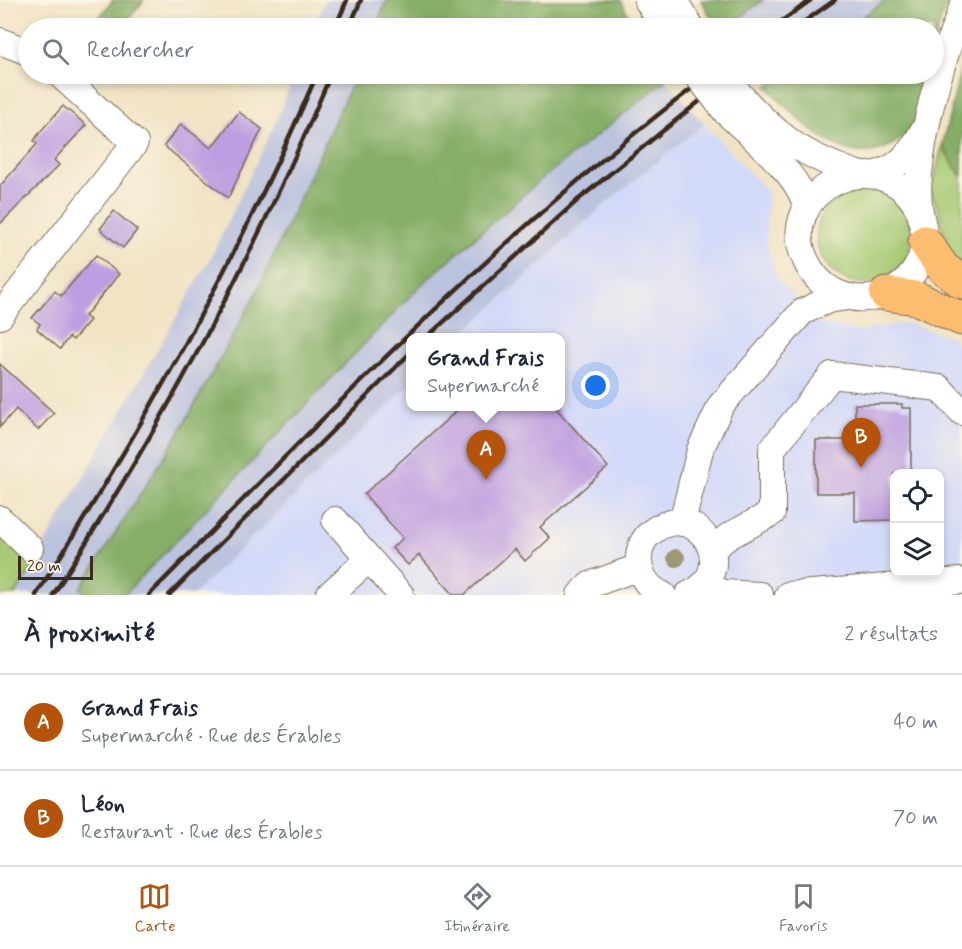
<!DOCTYPE html>
<html lang="fr">
<meta charset="utf-8">
<style>
:root{--surface:#fff;--page:#f2f2f3;--text:#1f2937;--muted:#747a83;--line:#e0e1e3;--accent:#b45309}
body{margin:0;font-family:Mynerve,sans-serif;background:var(--page);color:var(--text)}
.controls{position:absolute;right:18px;bottom:18px;display:grid;overflow:hidden;border-radius:12px;box-shadow:0 3px 9px #0003}
.controls button{width:54px;height:54px;display:grid;place-items:center;padding:0;border:0;border-bottom:2px solid var(--line);background:var(--surface);color:var(--text);font:30px sans-serif}
.scale{position:absolute;left:18px;bottom:15px;width:75px;box-sizing:border-box;padding-left:6px;border:3px solid #3b2a1e;border-top:0;font-size:16px;line-height:21px;white-space:nowrap;color:#3b2a1e;-webkit-text-stroke:4px #fcf5e5;paint-order:stroke}
.you{position:absolute;left:596px;top:386px;width:21px;height:21px;margin:-15px;border:4px solid #fff;border-radius:50%;background:#1a73e8;box-shadow:0 0 0 9px #1a73e833}
.badge{display:grid;place-items:center;width:39px;height:39px;border-radius:50%;background:var(--accent);color:#fff;font-size:20px;font-weight:700}
.pin{position:absolute;translate:-50% -50px;filter:drop-shadow(0 2px 3px #0008)}
.pin::after{content:'';position:absolute;top:32px;width:21px;height:18px;background:inherit;clip-path:polygon(0 0,100% 0,50% 100%)}
.popup{position:absolute;left:406px;top:333px;width:159px;height:78px;box-sizing:border-box;display:grid;place-content:center;border-radius:12px;background:var(--surface);filter:drop-shadow(0 2px 4px #0005);font-size:20px;white-space:nowrap;color:var(--muted)}
.popup b{font-size:22px;color:var(--text)}
.popup::after{content:'';position:absolute;left:50%;top:100%;margin-left:-12px;border:12px solid transparent;border-top-color:var(--surface)}
.list{margin:0;padding:0;list-style:none}
h2{display:flex;justify-content:space-between;align-items:center;height:78px;margin:0;padding:0 24px;font-size:26px}
h2 small{font-size:20px;font-weight:400;color:var(--muted)}
.list li{display:grid;grid-template-columns:39px 1fr auto;gap:18px;align-items:center;box-sizing:border-box;height:96px;padding:0 24px;border-top:2px solid var(--line)}
.list b{display:block;font-size:22px;white-space:nowrap}
.list p{margin:0;font-size:20px;white-space:nowrap;color:var(--muted)}
.list em{font-size:20px;font-style:normal;color:var(--muted)}
.icon{flex:none;width:33px;height:33px;fill:none;stroke:currentColor;stroke-width:2;stroke-linecap:round;stroke-linejoin:round}
.map{position:relative;flex:none;width:962px;height:595px;overflow:hidden}
.search{position:absolute;background:var(--surface);box-shadow:0 3px 9px #0003;left:18px;right:18px;top:18px;height:66px;display:flex;align-items:center;gap:15px;box-sizing:border-box;padding:0 21px;border-radius:33px;color:var(--muted);font-size:22px}
.sheet{height:270px;background:var(--surface)}
nav{display:flex;justify-content:space-around;align-items:center;box-sizing:border-box;height:84px;border-top:2px solid var(--line);background:var(--surface);font-size:16px;color:var(--muted)}
nav a{display:grid;justify-items:center;gap:3px}
nav .on{color:var(--accent)}
.map>svg:first-child{display:block}
.built{fill:#d3d9f9;fill-rule:evenodd}
.industrial{fill:#bcc3de}
.green{fill:#a7ca74;stroke:#717a49;stroke-width:1.5}
.forest{fill:#85ae66;stroke:#606c42;stroke-width:1.5}
.building{fill:#bd9ee0}
.lines{fill:none;stroke-linecap:round;stroke-linejoin:round}
.minor-casing{stroke:#7b6b58;stroke-width:28}
.major-casing{stroke:#7b6b58;stroke-width:35}
.highway-casing{stroke:#7b6b58;stroke-width:35}
.minor{stroke:#fff;stroke-width:26}
.major{stroke:#fcbd6f;stroke-width:33}
.highway{stroke:#fcbd6f;stroke-width:33}
.rail{stroke:#3b2a1e;stroke-width:4.5}
.minor-bridge-casing{stroke:#7b6b58;stroke-width:28;stroke-linecap:butt}
.minor-bridge{stroke:#fff;stroke-width:26}
.tree{fill:#9e9877}
</style>
<div class="map">
<svg width="962" height="595" viewBox="0 0 962 595">
<rect width="100%" height="100%" fill="#fcf5e5"/>
<filter id="ink" filterUnits="userSpaceOnUse"><feTurbulence type="fractalNoise" baseFrequency=".0167" numOctaves="2"/><feDisplacementMap in="SourceGraphic" scale="12" xChannelSelector="R" yChannelSelector="G"/><feConvolveMatrix kernelMatrix="1 2 1 2 8 2 1 2 1" color-interpolation-filters="sRGB"/></filter>
<filter id="wash" filterUnits="userSpaceOnUse"><feTurbulence type="fractalNoise" baseFrequency=".008" numOctaves="4" result="noise"/><feDisplacementMap in="SourceGraphic" scale="24" xChannelSelector="R" yChannelSelector="G"/><feGaussianBlur stdDeviation="1.35" result="paint"/><feColorMatrix in="noise" values="0 0 0 0 0 0 0 0 0 0 0 0 0 0 0 0 0 1.4 0 .05"/><feComposite in="paint" operator="in"/></filter>
<g filter="url(#wash)">
<rect width="100%" height="100%" fill="#f1e3c4"/>
<path class="built" d="M 704,124 L 767,191 L 766,244 L 778,280 L 820,324 L 858,331 L 906,323 L 950,337 L 962,347 L 962,595 L 193,595 L 411,383 L 411,406 L 561,406 L 561,338 L 459,337 L 611,199 ZM 894,473 L 940,473 L 940,572 L 894,572 Z"/>
<g class="industrial">
<path d="M 325,0 L 387,0 L 375,28 L 313,28 Z"/>
<path d="M 763,0 L 886,0 L 847,28 L 727,28 Z"/>
<path d="M 295,74 L 356,74 L 256,294 L 176,438 L 80,589 L 90,595 L 15,595 L 209,261 L 273,128 Z"/>
<path d="M 666,80 L 704,124 L 611,199 L 459,337 L 411,338 L 411,383 L 193,595 L 124,595 L 419,288 L 538,182 Z"/>
</g>
<g class="green">
<path d="M 942,146 L 962,177 L 962,264 C 943,250 945,233 939,212 C 935,201 930,191 928,180 L 934,180 Z"/>
<circle cx="864" cy="236" r="47"/>
<path d="M 0,534 L 33,567 L 15,595 L 0,595 Z"/>
</g>
<g class="forest">
<path d="M 113,0 L 144,0 L 122,28 L 90,28 Z"/>
<path d="M 387,0 L 621,0 L 634,28 L 375,28 Z"/>
<path d="M 701,0 L 763,0 L 727,28 L 717,28 Z"/>
<path d="M 886,0 L 947,0 L 934,43 L 934,28 L 847,28 Z"/>
<path d="M 962,64 L 962,177 L 942,146 Z"/>
<path d="M 356,74 L 661,74 L 666,80 L 538,182 L 419,287 L 124,595 L 90,595 L 80,589 L 176,438 L 256,294 Z"/>
<path d="M 785,74 L 926,74 C 922,90 919,112 912,127 C 906,137 897,142 887,147 C 841,169 794,116 767,86 Z"/>
</g>
<g id="blocks">
<g class="building">
<path d="M 63,106 L 86,125 L 54,160 L 59,165 L 0,224 L 0,186 L 37,144 L 34,141 L 40,132 Z"/>
<path d="M 239,112 L 262,129 L 228,198 L 164,146 L 181,124 L 211,148 Z"/>
<path d="M 114,211 L 137,230 L 123,248 L 100,229 Z"/>
<path d="M 96,255 L 119,274 L 85,316 L 90,320 L 73,340 L 69,337 L 60,349 L 37,329 L 40,324 L 32,318 L 55,291 L 61,296 Z"/>
<path d="M 0,364 L 54,413 L 38,430 L 16,409 L 0,427 Z"/>
<path d="M 855,404 L 902,404 L 902,408 L 911,408 L 911,474 L 894,474 L 894,520 L 855,521 L 855,493 L 816,493 L 816,440 L 855,440 Z"/>
<path d="M 462,406 L 554,406 L 608,467 L 540,527 L 550,538 L 525,561 L 515,549 L 464,595 L 454,595 L 419,555 L 408,565 L 392,548 L 403,538 L 364,494 Z"/>
</g>
</g>
</g>
<g filter="url(#ink)">
<use href="#blocks" fill-opacity="0" stroke="#7b6b58" stroke-width="1.5"/>
<g class="lines">
<defs>
<g id="minor">
<path d="M 647,0 L 664,28"/>
<path d="M 674,0 L 691,28"/>
<path d="M 0,41 L 28,52"/>
<path d="M 741,96 C 779,138 804,156 858,174"/>
<path d="M 726,112 C 749,135 805,178 806,210"/>
<path d="M 870,175 C 897,171 911,153 923,131"/>
<path d="M 920,212 C 883,136 772,190 806,261 C 812,274 821,284 833,291 C 852,301 875,301 894,290 C 908,282 920,267 923,251 C 927,236 922,225 920,211 C 918,200 918,186 919,175 C 924,119 942,60 962,8"/>
<path d="M 0,316 L 135,143 L 59,74"/>
<path d="M 0,519 L 30,548"/>
<path d="M 335,520 L 401,595"/>
<path d="M 682,523 L 700,450 L 721,405 L 802,312 L 828,300 L 848,297"/>
<path d="M 712,549 L 729,536 L 772,513 L 772,449 L 832,375 L 939,388 L 962,412"/>
<path d="M 705,584 L 723,593 L 760,595"/>
<path d="M 329,595 L 369,559"/>
<path d="M 580,595 L 590,585 L 639,567"/>
<path d="M 663,595 C 648,588 639,576 639,559 C 639,548 644,537 653,531 C 699,497 742,572 688,595"/>
<path d="M 788,595 L 960,581"/>
</g>
<path id="major" d="M 886,294 L 916,298 L 962,319"/>
<path id="highway" d="M 925,242 L 943,268 L 962,282"/>
</defs>
<use href="#minor" class="minor-casing"/>
<use href="#major" class="major-casing"/>
<use href="#highway" class="highway-casing"/>
<use href="#minor" class="minor"/>
<use href="#major" class="major"/>
<use href="#highway" class="highway"/>
<g class="rail">
<path d="M 335,28 L 347,0"/>
<path d="M 349,28 L 361,0"/>
<path d="M 772,28 L 811,0"/>
<path d="M 795,28 L 835,0"/>
<path d="M 426,338 L 579,199 L 733,74"/>
<path d="M 36,595 C 143,428 239,256 317,74"/>
<path d="M 53,595 C 162,425 253,260 331,74"/>
<path d="M 149,595 C 328,413 506,227 711,74"/>
<path d="M 169,595 L 411,352"/>
</g>
<defs>
<g id="minor-bridge">
<path d="M 696,74 L 726,112"/>
<path d="M 723,74 L 741,96"/>
</g>
</defs>
<use href="#minor-bridge" class="minor-bridge-casing"/>
<use href="#minor-bridge" class="minor-bridge"/>
</g>
<circle class="tree" cx="676" cy="558" r="9"/>
</g>
</svg>
<div class="controls">
<button><svg class="icon" aria-label="locate" viewBox="0 0 24 24"><circle cx="12" cy="12" r="6"/><path d="M12 2v4M12 18v4M2 12h4M18 12h4"/></svg></button>
<button><svg class="icon" aria-label="layers" viewBox="0 0 24 24"><path d="M12 4l9 5-9 5-9-5zM3 14l9 5 9-5"/></svg></button>
</div>
<div class="scale">20 m</div>
<div class="you"></div>
<div class="pin badge" style="left:486px;top:480px">A</div>
<div class="popup"><b>Grand Frais</b>Supermarché</div>
<div class="pin badge" style="left:861px;top:468px">B</div>
<div class="search"><svg class="icon" aria-label="search" viewBox="0 0 24 24"><circle cx="10" cy="10" r="6"/><path d="M15 15l6 6"/></svg>Rechercher</div>
</div>
<section class="sheet">
<h2>À proximité<small>2 résultats</small></h2>
<ul class="list">
<li><span class="badge">A</span><div><b>Grand Frais</b><p>Supermarché · Rue des Érables</p></div><em>40 m</em></li>
<li><span class="badge">B</span><div><b>Léon</b><p>Restaurant · Rue des Érables</p></div><em>70 m</em></li>
</ul>
</section>
<nav>
<a class="on"><svg class="icon" aria-label="map" viewBox="0 0 24 24"><path d="M3 6l6-2 6 2 6-2v14l-6 2-6-2-6 2zM9 4v14M15 6v14"/></svg>Carte</a>
<a><svg class="icon" aria-label="directions" viewBox="0 0 24 24"><path d="M12 3l9 9-9 9-9-9zM9 14v-3h6M13 9l2 2-2 2"/></svg>Itinéraire</a>
<a><svg class="icon" aria-label="saved" viewBox="0 0 24 24"><path d="M7 4h10v16l-5-4-5 4z"/></svg>Favoris</a>
</nav>
